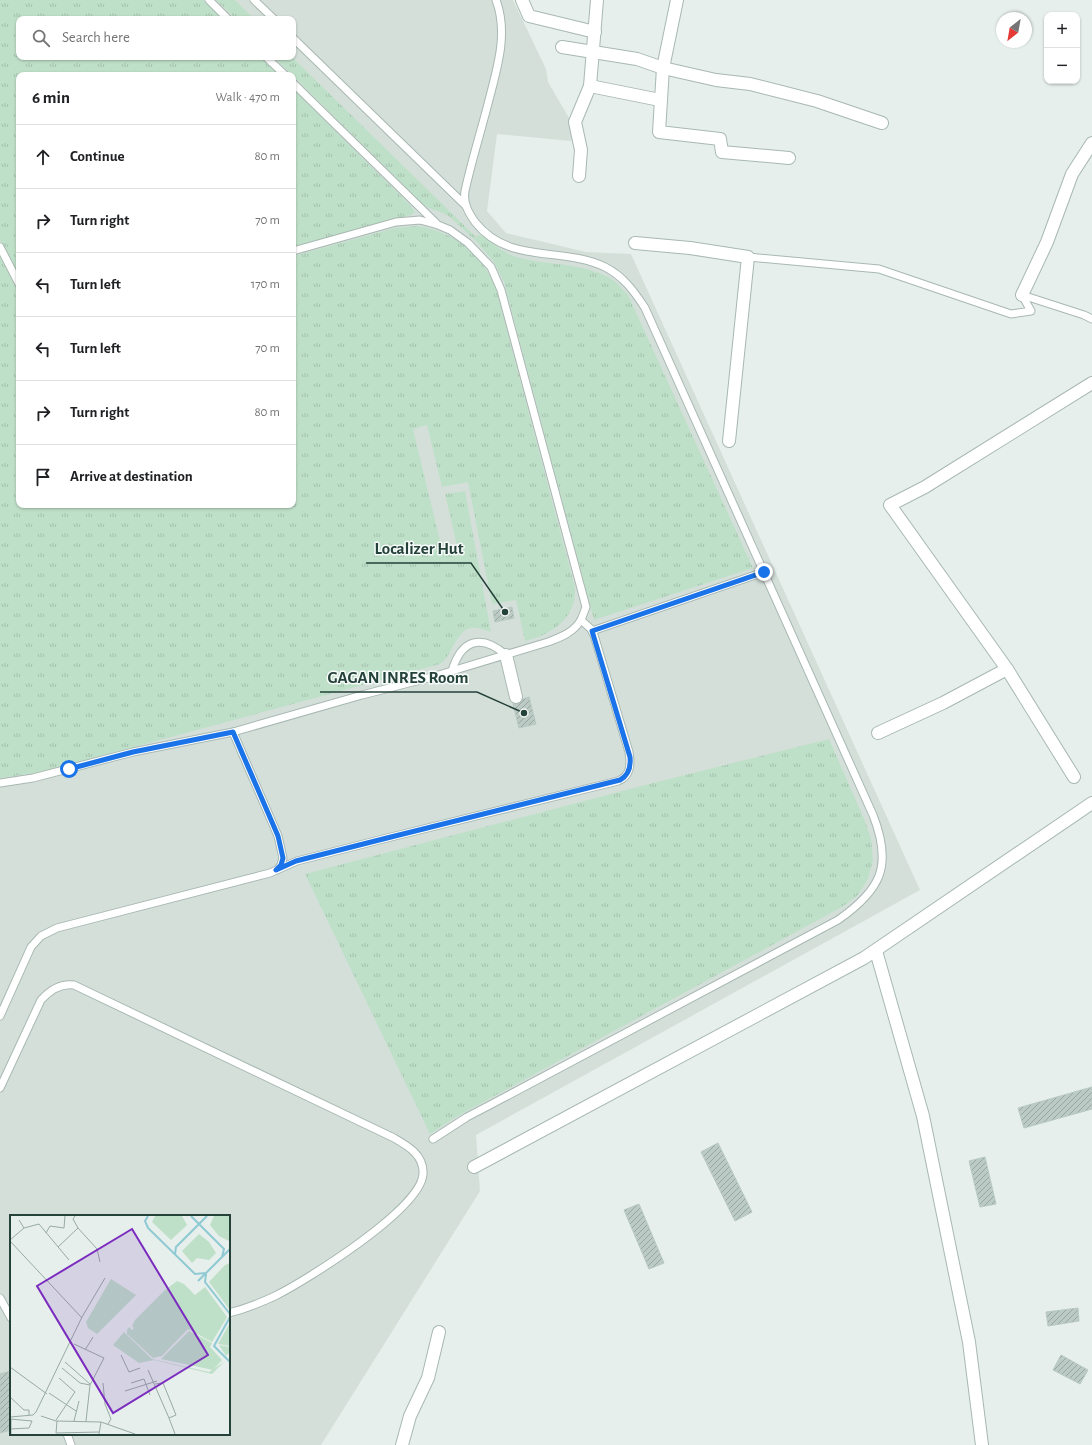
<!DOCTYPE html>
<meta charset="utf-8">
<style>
:root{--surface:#fff;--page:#f2f2f2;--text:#202124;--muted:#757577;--line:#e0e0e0}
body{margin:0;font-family:"Alegreya Sans",sans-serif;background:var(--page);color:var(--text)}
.controls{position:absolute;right:12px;top:12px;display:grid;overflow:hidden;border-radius:8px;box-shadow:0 1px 3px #0004}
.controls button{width:36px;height:36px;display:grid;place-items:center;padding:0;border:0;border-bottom:1px solid var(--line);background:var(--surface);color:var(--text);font:20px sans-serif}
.compass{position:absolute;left:996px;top:12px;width:36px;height:36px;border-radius:50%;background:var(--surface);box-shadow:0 1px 3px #0004;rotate:211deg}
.stop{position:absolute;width:12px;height:12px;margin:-9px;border:3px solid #1a73e8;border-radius:50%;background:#fff}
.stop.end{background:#1a73e8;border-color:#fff;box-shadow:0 1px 4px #0008}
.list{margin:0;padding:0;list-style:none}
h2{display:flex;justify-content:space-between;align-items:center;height:52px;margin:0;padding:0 16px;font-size:17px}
h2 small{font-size:13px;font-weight:400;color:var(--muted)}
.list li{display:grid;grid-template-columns:26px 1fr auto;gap:12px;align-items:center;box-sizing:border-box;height:64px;padding:0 16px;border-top:1px solid var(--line)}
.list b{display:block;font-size:15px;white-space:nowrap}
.list em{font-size:13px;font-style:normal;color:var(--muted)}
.icon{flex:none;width:22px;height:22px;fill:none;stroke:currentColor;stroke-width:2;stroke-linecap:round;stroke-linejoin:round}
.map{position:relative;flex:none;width:1092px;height:1445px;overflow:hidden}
.search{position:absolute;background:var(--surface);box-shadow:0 1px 3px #0004;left:16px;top:16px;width:280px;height:44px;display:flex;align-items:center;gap:10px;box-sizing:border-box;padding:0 14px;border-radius:8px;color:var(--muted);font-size:15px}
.panel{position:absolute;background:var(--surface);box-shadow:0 1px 3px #0004;left:16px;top:72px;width:280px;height:436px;border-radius:8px}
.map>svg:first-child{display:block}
.built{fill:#d4dfda;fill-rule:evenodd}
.grass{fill:url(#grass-tufts)}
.building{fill:url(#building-hatch);stroke:#b8c9c2}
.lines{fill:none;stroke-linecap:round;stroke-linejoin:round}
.service-casing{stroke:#a8b8b2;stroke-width:9}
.minor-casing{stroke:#a8b8b2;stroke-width:14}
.service{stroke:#fff;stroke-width:7}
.minor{stroke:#fff;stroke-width:12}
.route{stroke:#1a73e8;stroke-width:5}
.inset-river{fill:none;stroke:#8ec9d4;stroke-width:2}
.inset-road{fill:none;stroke:#98aaa4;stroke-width:1}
.view{fill:#7b2cbf;fill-opacity:0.15;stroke:#7b2cbf;stroke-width:2}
.inset-edge{fill:none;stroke:#24423a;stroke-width:2}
.leader{fill:none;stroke:#24423a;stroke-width:1.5}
.callout-dot{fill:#24423a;stroke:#f7fbf9;stroke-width:1.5}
.callout-label{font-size:17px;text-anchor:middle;font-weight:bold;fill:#24423a;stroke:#f7fbf9;stroke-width:3;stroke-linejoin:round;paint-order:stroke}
</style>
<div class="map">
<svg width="1092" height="1445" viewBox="0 0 1092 1445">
<defs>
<pattern id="grass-tufts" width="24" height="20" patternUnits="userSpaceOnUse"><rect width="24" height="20" fill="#bfe0c8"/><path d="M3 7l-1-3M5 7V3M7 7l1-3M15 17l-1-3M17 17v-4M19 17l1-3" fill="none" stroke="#a4c1ad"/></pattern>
<pattern id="building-hatch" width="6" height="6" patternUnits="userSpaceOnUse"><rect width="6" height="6" fill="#bbcac4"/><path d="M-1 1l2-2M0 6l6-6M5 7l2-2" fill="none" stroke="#98a6a0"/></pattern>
</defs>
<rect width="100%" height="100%" fill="#e6efeb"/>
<path class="built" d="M 0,0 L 513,0 L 546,69 L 548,82 L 576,130 L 571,141 L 497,134 L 487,211 L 506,233 L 586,252 L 631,254 L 920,890 L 476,1135 L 480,1191 L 321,1445 L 0,1445 ZM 19,19 L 293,19 L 293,57 L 19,57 ZM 19,75 L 293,75 L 293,505 L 19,505 ZM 11,1216 L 229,1216 L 229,1434 L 11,1434 Z"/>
<g class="grass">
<path d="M 0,0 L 203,0 L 222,19 L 19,19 L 19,57 L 260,57 L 279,75 L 19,75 L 19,277 L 0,240 Z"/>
<path d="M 216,0 L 235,0 L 254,19 L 236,19 Z"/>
<path d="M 274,57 L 292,57 L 476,237 L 479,235 L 483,236 C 494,244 506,255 520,258 C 549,265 583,263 610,278 C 617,282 622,289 628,295 L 753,568 L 594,620 L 504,282 L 494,262 L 476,241 L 450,217 C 442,211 432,211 424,205 Z"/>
<path d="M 293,89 L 409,204 L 415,212 L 411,215 L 406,216 L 293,247 Z"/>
<path d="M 417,226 C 454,232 479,252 495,285 L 575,588 C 577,618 551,635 525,641 L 516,600 L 492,604 L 468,482 L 442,487 L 427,425 L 413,429 L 442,549 L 457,546 L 445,494 L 465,491 L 491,632 C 466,622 462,630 450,652 C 447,657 445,661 440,664 L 64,766 L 35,773 L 0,778 L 0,254 L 19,291 L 19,505 L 293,505 L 293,256 L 395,228 Z"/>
<path d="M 829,739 L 865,821 L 871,839 L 873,860 L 868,879 L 858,895 L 842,907 L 485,1101 L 456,1117 L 430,1134 L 305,874 L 649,784 Z"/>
</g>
<g class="building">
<path d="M 512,607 L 514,618 L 495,622 L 493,611 Z"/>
<path d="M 529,697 L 536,724 L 519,728 L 513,704 L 518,704 L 523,699 Z"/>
<path d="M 1092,1087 L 1092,1109 L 1024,1128 L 1018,1108 Z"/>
<path d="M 718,1143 L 752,1212 L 735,1221 L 701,1152 Z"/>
<path d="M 985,1157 L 996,1204 L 980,1207 L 969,1161 Z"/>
<path d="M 639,1204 L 664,1263 L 649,1269 L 624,1210 Z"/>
<path d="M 1078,1308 L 1079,1321 L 1048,1326 L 1046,1312 Z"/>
<path d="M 1061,1355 L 1088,1370 L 1080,1384 L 1053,1370 Z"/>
<path d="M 11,1371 L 11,1430 L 0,1433 L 0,1374 Z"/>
</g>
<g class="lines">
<defs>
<g id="service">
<path d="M 209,0 L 228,19"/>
<path d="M 254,0 L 274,19"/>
<path d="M 293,38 L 466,206"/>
<path d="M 266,57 L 285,75"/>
<path d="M 293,83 L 436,223"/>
<path d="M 0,247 L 19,284"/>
<path d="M 748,257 L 879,269 L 1011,314 L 1031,311 L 1022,295 L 1084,315 L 1092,319"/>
<path d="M 592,631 L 764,572"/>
<path d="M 452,671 C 461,640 481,633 506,655"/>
<path d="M 233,732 L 362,695 L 432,677 L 548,642 C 561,637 573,633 581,620"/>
<path d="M 0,783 L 33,778 L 133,752 L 233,732 L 278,836 L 283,858 L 281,865 L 278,869"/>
<path d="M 0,1016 L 31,947 L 41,936 L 57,928 L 270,873 L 297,861 L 383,839 L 618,781 C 631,776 631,764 629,752 L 594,635 L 591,629 L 581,620 L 586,607 L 501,290 L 491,267 L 468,243 L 450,230 L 438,225 L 420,220 L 396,222 L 293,251"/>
<path d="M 0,1088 L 41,1000 C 50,990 60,983 74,985 L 394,1138 C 408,1146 424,1155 423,1174 C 421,1209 307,1280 275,1296 C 260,1303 245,1309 229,1313"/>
<path d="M 433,1139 L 467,1117 L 490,1105 L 838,920 C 881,890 893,866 873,815 L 645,308 C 634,291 623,276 605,267 C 561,246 509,265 475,222 C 468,212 463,203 465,191 C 472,159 482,128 490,96 C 498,65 508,32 496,0"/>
<path d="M 0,1298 L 11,1318"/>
<path d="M 67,1434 L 71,1445"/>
</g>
<g id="minor">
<path d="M 522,0 L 529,16 L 595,32"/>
<path d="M 677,0 L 663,68 L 659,132 L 720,139 L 722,152 L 789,158"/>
<path d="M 562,47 L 637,59 L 663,68 L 716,80 L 750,84 L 817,101 L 882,123"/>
<path d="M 590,86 L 660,100"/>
<path d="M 579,176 L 581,150 L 575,122 L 590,86 L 597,0"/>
<path d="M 635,243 L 690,248 L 748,257 L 729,441"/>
<path d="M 1022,295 L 1047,242 L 1072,174 L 1092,143"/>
<path d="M 506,655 L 516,697"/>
<path d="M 878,733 L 943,703 L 1007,669"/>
<path d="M 1074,777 L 1007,669 L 890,505 L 925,487 L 1092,383"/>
<path d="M 876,951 L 923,1116 L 969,1342 L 982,1445"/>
<path d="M 474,1167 L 864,958 L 1092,803"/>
<path d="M 402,1445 L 410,1416 L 428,1378 L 439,1332"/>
</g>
</defs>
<use href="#service" class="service-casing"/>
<use href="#minor" class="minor-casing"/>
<use href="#service" class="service"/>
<use href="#minor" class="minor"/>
</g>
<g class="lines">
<path class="route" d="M 69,769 L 133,752 L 233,732 L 278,836 L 283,858 L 281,865 L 276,870 L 296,861 L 383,839 L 620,780 C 629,775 631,767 630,757 L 592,631 L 764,572"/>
</g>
<g transform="translate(10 1215)">
<rect width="220" height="220" fill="#e6efeb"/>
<path d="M 145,1 L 172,1 L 177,10 L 161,25 L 142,7 ZM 204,1 L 220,1 L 219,26 L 209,21 L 200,10 ZM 189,19 L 199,27 L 206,38 L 199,45 L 187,43 L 182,48 L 172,36 ZM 220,48 L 220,95 L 199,67 L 215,50 ZM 101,64 L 126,80 L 87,119 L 78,113 L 76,107 ZM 167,66 L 174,69 L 185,80 L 195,72 L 217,102 L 202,127 L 178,114 L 152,141 L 143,143 L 117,119 L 117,115 L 119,112 L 122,115 L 124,113 L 122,111 L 125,105 L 155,75 ZM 220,108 L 220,131 L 208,129 ZM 179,116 L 202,128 L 200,132 L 212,145 L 203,155 L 151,144 ZM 114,117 L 142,144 L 199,157 L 214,147 L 202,159 L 144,145 L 129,148 L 103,130 ZM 209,130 L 220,132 L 220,137 L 216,141 Z" fill="#bfe0c8"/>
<path class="inset-river" d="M 138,1 L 135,6 L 138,13 L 185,59 L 196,58M 181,1 L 214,34 L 212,42M 165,39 L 166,32 L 197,1M 196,59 L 195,67 L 220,99M 188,66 L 220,34M 220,147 L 204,131 L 220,102"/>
<path class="inset-road" d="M 65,1 L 63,4 L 68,13M 9,5 L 14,13 L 29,9 L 59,45M 36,18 L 40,11 L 54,13 L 55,1M 0,25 L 14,13M 0,26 L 72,103M 48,32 L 68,13 L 87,34 L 90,47M 64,129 L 94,143 L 80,170 L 76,206M 75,135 L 83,122M 111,140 L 119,157 L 130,153M 55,147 L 80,169M 0,152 L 37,179M 52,153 L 70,168 L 80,170M 138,155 L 159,203M 93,168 L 95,189 L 101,204 L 98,209M 121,168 L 134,164 L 140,180M 145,169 L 153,168 L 160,185 L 166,200 L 159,203 L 165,219M 115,176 L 147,166M 39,178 L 66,196M 0,182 L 14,195 L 19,195 L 19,200M 31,201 L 46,206 L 91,207M 0,202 L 23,200 L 26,197 L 72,102 L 95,63M 0,204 L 22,206 L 19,213 L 0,214M 1,204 L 1,219M 46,205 L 65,177 L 49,163M 47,206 L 46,218 L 89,217M 64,206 L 69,186M 89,219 L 91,207 L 125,219"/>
<path class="view" d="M 122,14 L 198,140 L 103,198 L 27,71 Z"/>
<rect width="220" height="220" class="inset-edge"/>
</g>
<path class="leader" d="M505 612L471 563H366M524 713L477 692H320"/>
<g class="callout-dot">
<circle cx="505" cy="612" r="4"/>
<circle cx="524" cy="713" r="4"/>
</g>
<g class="callout-label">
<text x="419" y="554">Localizer Hut</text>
<text x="398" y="683">GAGAN INRES Room</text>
</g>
</svg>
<div class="controls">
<button>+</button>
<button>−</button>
</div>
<svg class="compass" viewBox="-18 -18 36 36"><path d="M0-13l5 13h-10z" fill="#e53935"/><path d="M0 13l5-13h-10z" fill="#757577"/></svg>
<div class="stop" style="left:69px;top:769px"></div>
<div class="stop end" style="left:764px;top:572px"></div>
<div class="search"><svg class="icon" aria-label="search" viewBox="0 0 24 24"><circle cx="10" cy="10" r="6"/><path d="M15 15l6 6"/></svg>Search here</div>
<section class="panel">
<h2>6 min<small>Walk · 470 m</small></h2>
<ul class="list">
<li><svg class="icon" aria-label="ahead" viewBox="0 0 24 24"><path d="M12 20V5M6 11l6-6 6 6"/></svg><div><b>Continue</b></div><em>80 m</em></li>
<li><svg class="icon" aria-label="right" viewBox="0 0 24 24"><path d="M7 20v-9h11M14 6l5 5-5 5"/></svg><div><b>Turn right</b></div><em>70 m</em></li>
<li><svg class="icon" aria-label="left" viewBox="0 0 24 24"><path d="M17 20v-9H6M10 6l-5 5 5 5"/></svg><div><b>Turn left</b></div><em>170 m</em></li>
<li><svg class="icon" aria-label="left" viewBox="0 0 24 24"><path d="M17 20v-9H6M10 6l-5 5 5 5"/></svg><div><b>Turn left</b></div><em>70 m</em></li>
<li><svg class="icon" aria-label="right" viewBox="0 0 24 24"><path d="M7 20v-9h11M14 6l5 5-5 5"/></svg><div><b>Turn right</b></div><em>80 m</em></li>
<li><svg class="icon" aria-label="arrive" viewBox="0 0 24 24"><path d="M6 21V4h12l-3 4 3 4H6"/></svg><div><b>Arrive at destination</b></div></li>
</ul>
</section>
</div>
